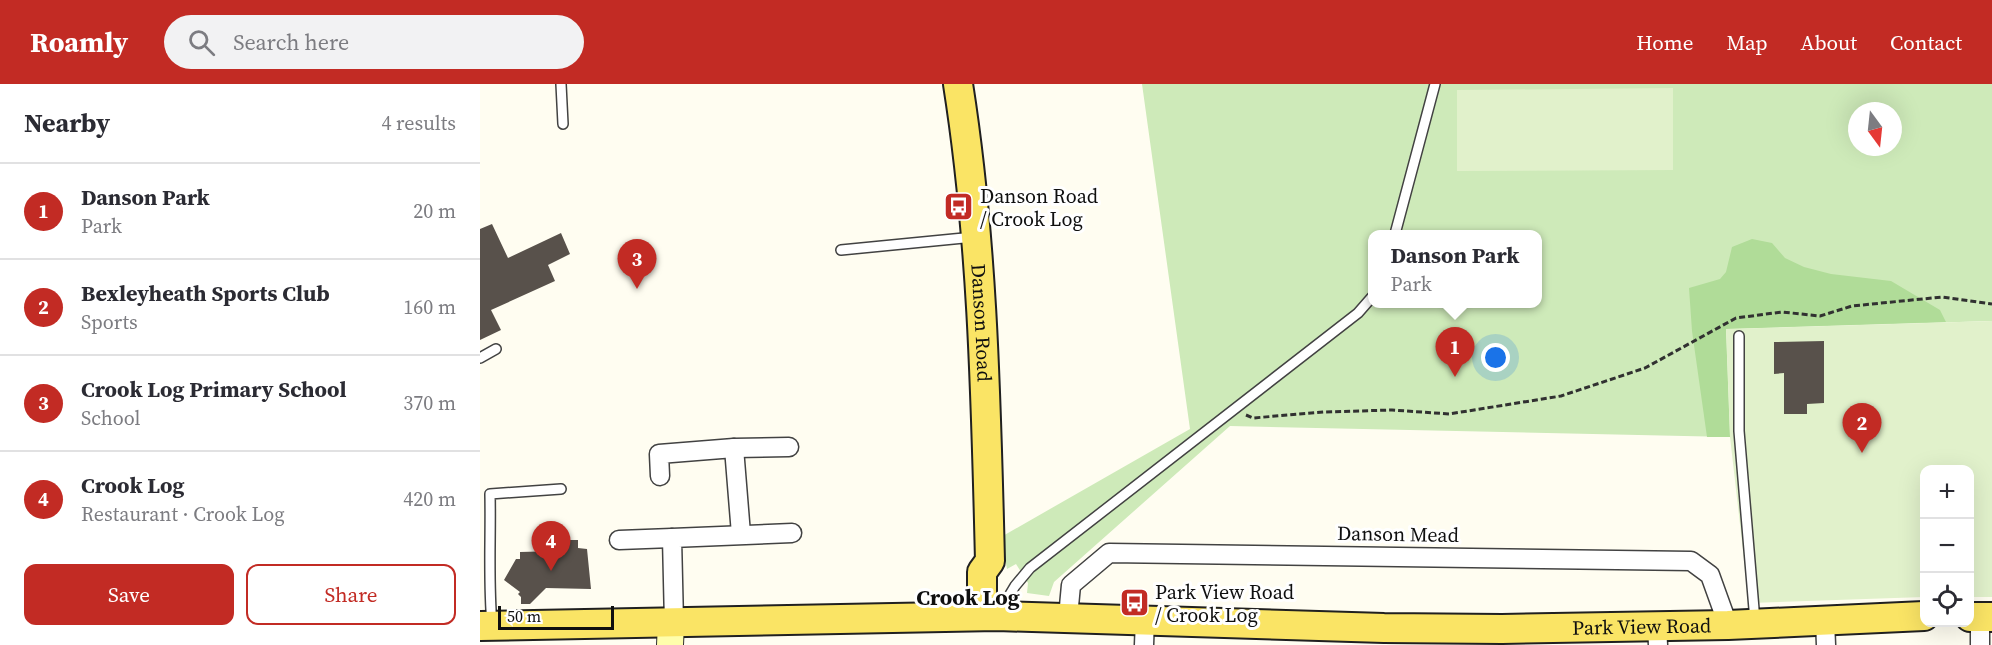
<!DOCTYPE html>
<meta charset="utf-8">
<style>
:root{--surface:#fff;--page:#f2f2f3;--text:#2b2b33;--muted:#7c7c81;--line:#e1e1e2;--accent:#c22b24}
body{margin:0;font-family:"Source Serif 4",serif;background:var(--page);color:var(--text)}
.controls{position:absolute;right:18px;bottom:18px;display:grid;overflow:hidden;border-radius:12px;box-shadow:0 6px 24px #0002}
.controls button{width:54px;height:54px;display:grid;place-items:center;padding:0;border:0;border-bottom:2px solid var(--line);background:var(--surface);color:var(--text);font:30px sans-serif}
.compass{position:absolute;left:1368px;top:18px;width:54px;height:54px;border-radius:50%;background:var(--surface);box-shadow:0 6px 24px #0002;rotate:165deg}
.scale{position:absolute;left:18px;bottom:15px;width:116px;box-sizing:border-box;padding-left:6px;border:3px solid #0f0f0f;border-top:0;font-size:16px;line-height:21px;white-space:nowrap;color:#0f0f0f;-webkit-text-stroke:4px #fff;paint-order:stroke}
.you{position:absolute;left:1016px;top:274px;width:21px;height:21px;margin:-15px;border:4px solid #fff;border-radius:50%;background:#1a73e8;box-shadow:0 0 0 9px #1a73e833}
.badge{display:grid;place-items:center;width:39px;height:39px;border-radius:50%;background:var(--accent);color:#fff;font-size:20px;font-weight:700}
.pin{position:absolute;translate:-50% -50px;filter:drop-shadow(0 2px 3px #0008)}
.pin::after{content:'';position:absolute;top:32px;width:21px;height:18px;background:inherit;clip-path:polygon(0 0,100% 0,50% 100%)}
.popup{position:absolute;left:888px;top:146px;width:174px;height:78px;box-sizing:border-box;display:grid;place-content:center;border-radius:12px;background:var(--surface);filter:drop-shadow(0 2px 4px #0005);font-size:20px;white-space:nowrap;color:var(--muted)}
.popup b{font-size:22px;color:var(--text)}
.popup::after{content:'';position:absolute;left:50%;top:100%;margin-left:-12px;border:12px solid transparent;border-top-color:var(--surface)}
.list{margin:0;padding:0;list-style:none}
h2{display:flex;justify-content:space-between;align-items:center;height:78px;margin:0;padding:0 24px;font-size:26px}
h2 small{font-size:20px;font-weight:400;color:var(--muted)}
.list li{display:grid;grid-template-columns:39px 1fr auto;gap:18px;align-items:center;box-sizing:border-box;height:96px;padding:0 24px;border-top:2px solid var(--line)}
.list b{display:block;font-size:22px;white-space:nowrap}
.list p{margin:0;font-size:20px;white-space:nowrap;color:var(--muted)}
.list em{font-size:20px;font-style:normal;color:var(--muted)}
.actions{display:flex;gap:12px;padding:18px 24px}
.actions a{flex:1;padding:14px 0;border:2px solid var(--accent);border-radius:12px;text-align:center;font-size:21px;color:var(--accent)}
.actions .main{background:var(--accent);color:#fff}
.icon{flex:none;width:33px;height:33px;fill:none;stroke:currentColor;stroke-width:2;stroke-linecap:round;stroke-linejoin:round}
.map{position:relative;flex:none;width:1512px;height:561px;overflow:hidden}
header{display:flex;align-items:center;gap:36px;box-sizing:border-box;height:84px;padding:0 30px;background:var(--accent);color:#fff}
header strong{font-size:28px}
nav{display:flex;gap:33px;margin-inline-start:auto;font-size:21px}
.search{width:420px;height:54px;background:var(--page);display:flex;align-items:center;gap:15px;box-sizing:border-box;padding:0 21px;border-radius:33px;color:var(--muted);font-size:22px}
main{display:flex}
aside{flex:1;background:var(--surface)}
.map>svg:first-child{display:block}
.green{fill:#ceeab9;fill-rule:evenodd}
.forest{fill:#b0dc98}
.pitch{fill:#e1f1cb}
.building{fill:#58514b}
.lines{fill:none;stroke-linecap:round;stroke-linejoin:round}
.lane-casing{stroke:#424242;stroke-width:12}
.street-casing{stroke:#424242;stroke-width:21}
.secondary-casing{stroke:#313131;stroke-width:28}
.primary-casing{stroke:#202020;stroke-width:32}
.path{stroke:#313131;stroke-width:3;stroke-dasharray:6 3;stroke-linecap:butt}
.lane{stroke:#fff;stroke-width:9}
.street{stroke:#fff;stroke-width:18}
.secondary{stroke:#fffeac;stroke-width:26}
.primary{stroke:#fae465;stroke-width:28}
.labels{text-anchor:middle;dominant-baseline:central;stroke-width:6;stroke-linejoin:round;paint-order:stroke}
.poi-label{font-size:20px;fill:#0f0f0f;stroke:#fff;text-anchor:start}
.street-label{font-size:20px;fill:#0f0f0f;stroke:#fff}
.quarter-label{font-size:22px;font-weight:bold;fill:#0f0f0f;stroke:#fff}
</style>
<header>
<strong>Roamly</strong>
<div class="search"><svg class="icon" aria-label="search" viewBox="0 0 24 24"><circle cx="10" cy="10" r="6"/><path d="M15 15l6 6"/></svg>Search here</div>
<nav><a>Home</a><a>Map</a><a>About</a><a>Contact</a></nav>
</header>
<main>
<aside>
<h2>Nearby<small>4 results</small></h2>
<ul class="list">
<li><span class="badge">1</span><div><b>Danson Park</b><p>Park</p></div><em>20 m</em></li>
<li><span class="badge">2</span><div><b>Bexleyheath Sports Club</b><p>Sports</p></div><em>160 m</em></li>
<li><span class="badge">3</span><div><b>Crook Log Primary School</b><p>School</p></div><em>370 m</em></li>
<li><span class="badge">4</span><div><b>Crook Log</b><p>Restaurant · Crook Log</p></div><em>420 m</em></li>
</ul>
<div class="actions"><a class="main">Save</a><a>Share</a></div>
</aside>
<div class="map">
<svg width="1512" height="561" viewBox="0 0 1512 561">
<rect width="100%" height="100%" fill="#fffdf1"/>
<path class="green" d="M 662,0 L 1512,0 L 1512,237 L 1246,245 L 1250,353 L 750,342 L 574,498 L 569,512 L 547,509 L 548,499 L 536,480 L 527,485 L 521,453 L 710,345 ZM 1377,27 L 1413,27 L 1413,63 L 1377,63 ZM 892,150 L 1058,150 L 1058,220 L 892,220 Z"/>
<path class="forest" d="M 1272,155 L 1292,159 L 1305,174 L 1324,183 L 1351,190 L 1411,197 L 1460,226 L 1466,238 L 1246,245 L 1250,353 L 1227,353 L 1212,247 L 1209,204 L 1240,195 L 1246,188 L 1252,163 Z"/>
<g class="pitch">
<path d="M 1193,4 L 1193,86 L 977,87 L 977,6 Z"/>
<path d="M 1512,237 L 1512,513 L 1490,513 L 1490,386 L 1444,386 L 1444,513 L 1269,519 L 1250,353 L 1246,245 Z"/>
</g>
<g class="building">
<path d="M 12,140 L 28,174 L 81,149 L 90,170 L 68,181 L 75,197 L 11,226 L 21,246 L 0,256 L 0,145 Z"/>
<path d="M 1344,257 L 1344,319 L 1327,320 L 1327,330 L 1304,330 L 1304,289 L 1294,290 L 1294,258 Z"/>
<path d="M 79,456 L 98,456 L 98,464 L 107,465 L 111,505 L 66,504 L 50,520 L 41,520 L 41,513 L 38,510 L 40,508 L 24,496 L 36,475 L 40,475 L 40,468 L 78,467 Z"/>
</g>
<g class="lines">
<defs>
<g id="lane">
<path d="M 81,0 L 83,40"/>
<path d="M 915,150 L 955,0"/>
<path d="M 361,166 L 494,153"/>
<path d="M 1259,252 L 1259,347 L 1275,537"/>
<path d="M 0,274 L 16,265"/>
<path d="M 520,527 L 535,502 L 550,484 L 878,229 L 892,213"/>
<path d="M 12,540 C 8,496 11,453 10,410 L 81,405"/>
</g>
<g id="street">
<path d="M 254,364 L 309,363"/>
<path d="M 180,392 L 179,370 L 254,364 L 261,450"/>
<path d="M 139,456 L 192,454"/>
<path d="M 588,533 L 591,501 L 629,469 L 1211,477 L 1230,491 L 1248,541"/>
<path d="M 1500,533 L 1500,561"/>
<path d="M 1345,537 L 1346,561"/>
<path d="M 194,539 L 192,454 L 312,449"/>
<path d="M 1177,542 L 1178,561"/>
<path d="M 664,561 L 665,535"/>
</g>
<path id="secondary" d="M 190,561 L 191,539"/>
<g id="primary">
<path id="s1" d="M 478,0 C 503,158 506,318 510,477 L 502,488 L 502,532"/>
<path d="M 1490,533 L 1512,533"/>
<path id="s2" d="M 0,542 L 517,532 L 904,544 L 1022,545 L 1248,541 L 1444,532"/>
</g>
</defs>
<use href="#lane" class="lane-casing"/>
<use href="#street" class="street-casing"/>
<use href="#secondary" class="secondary-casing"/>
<use href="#primary" class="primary-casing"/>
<path class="path" d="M 766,331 L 773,334 L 844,328 L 912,326 L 969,330 L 1081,312 L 1165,284 L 1256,234 L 1302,228 L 1340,232 L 1372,222 L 1462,213 L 1512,220"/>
<use href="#lane" class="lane"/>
<use href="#street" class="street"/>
<use href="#secondary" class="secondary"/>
<use href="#primary" class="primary"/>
</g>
<defs>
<symbol id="bus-square" viewBox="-11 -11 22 22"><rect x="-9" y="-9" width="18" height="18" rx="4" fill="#c22b24" stroke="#fff"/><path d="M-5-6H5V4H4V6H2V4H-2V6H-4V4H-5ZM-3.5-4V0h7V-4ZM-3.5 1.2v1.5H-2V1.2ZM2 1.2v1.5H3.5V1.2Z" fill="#fff"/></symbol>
</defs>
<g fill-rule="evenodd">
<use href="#bus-square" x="462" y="106" width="33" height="33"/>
<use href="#bus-square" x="638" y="502" width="33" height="33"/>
</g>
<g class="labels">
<g class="poi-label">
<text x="500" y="112">Danson Road<tspan x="500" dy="23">/ Crook Log</tspan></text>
<text x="675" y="508">Park View Road<tspan x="675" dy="23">/ Crook Log</tspan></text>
</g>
<g class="street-label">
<text stroke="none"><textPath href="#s1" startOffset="240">Danson Road</textPath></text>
<text transform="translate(918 450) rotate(1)">Danson Mead</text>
<text stroke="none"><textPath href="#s2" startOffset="1162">Park View Road</textPath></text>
</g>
<g class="quarter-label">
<text x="488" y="513">Crook Log</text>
</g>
</g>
</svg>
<div class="controls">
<button>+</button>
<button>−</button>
<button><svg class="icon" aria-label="locate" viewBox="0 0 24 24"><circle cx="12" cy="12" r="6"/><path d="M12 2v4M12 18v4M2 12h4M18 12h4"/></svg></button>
</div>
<svg class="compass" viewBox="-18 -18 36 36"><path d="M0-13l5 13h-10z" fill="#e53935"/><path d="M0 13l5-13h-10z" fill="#7c7c81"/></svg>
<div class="scale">50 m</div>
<div class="you"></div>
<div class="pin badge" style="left:975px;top:293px">1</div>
<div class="popup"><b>Danson Park</b>Park</div>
<div class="pin badge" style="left:1382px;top:369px">2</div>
<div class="pin badge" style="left:157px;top:205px">3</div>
<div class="pin badge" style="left:71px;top:487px">4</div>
</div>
</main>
